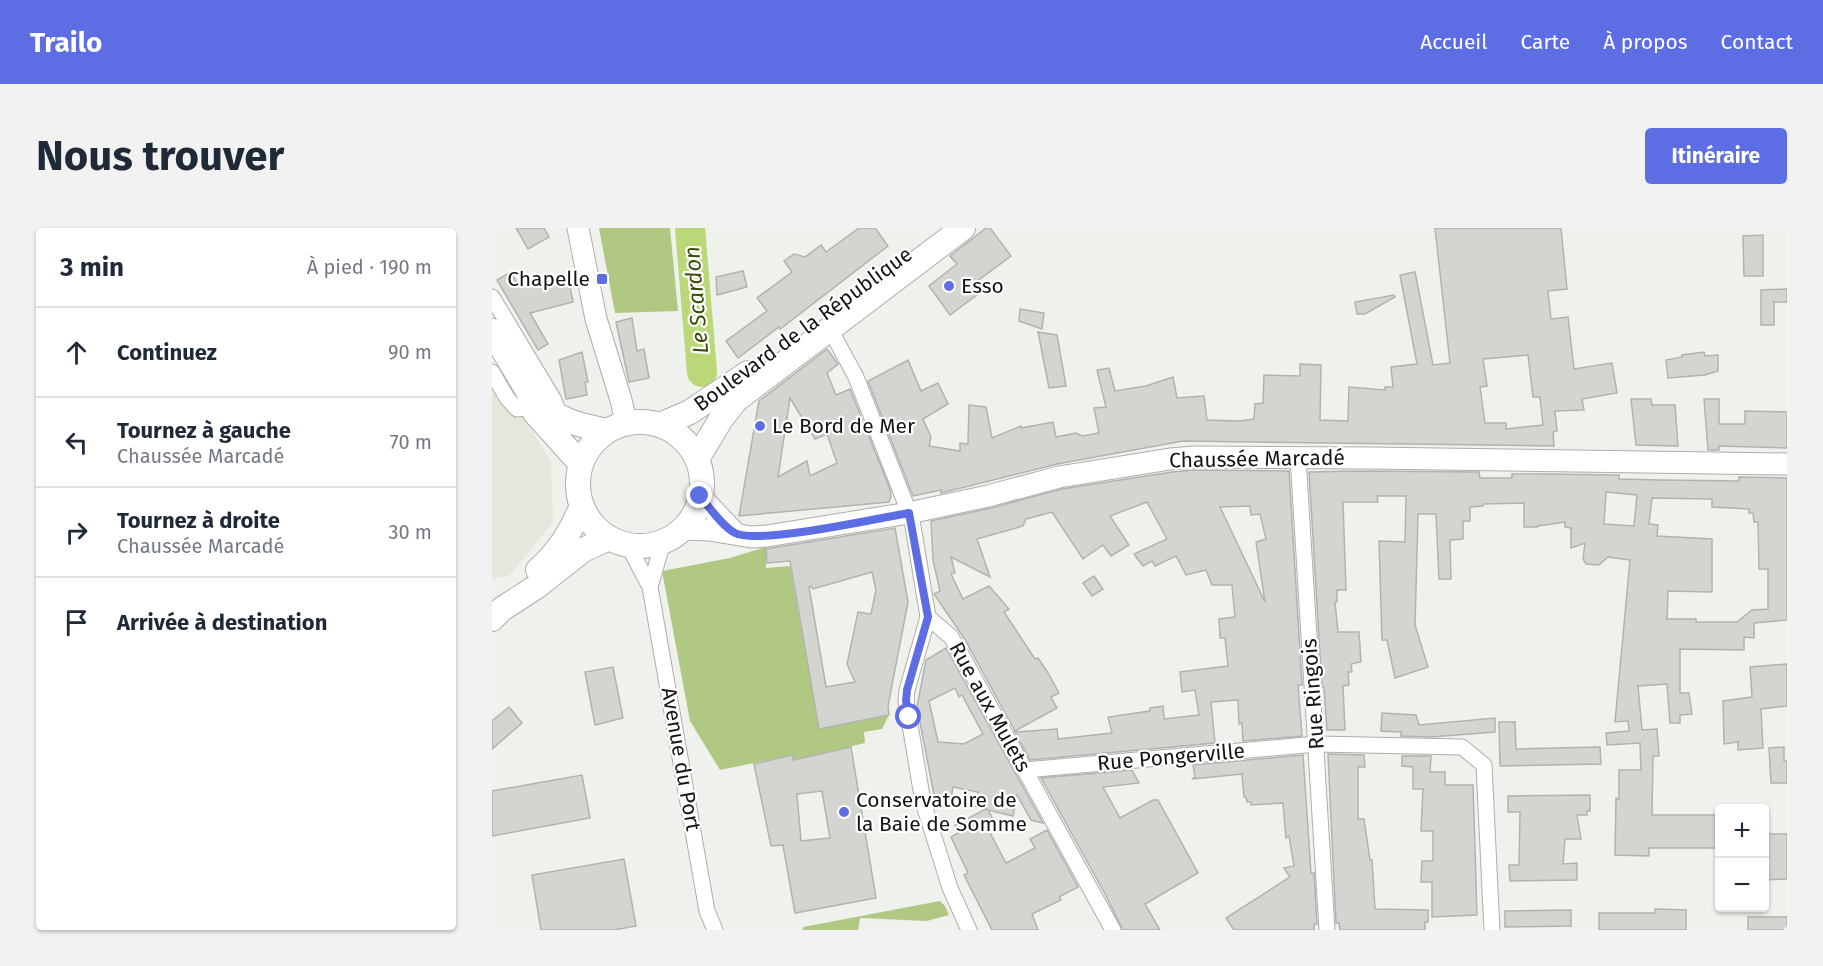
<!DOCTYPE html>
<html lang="fr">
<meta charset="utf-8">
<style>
:root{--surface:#fff;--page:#f2f2f3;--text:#1f2937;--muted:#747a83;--line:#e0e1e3;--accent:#5d6ee5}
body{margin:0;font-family:"Fira Sans",sans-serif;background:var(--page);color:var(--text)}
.controls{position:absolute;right:18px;bottom:18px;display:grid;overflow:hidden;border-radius:6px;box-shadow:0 2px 4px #0004}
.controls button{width:54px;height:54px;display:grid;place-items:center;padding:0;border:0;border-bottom:2px solid var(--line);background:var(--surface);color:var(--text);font:30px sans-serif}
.stop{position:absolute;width:18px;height:18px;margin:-14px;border:4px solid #5d6ee5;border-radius:50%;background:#fff}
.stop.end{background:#5d6ee5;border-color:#fff;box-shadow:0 2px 6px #0008}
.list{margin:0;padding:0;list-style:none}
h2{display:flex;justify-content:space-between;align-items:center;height:78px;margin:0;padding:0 24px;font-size:26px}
h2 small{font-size:20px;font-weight:400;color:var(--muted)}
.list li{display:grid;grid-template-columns:39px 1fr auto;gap:18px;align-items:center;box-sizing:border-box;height:90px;padding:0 24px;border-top:2px solid var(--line)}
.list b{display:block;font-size:22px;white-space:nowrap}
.list p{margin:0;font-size:20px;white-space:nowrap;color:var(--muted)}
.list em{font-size:20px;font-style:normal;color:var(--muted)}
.icon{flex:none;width:33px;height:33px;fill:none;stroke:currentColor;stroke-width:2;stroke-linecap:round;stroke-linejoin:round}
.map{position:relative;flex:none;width:1295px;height:702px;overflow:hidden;border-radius:6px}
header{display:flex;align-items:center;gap:36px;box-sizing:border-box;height:84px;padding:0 30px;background:var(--accent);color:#fff}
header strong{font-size:28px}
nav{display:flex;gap:33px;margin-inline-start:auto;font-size:21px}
.intro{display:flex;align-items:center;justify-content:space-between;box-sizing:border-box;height:144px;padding:0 36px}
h1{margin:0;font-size:42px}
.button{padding:15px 27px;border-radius:6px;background:var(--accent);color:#fff;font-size:21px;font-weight:700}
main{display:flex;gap:36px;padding:0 36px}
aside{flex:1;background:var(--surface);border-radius:6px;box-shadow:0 2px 4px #0004}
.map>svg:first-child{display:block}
.built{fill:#e4e8dc}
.green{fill:#b0c881}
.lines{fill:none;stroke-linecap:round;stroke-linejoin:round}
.river{stroke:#bad878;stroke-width:30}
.building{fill:#d3d5d0;stroke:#b1b3ae;stroke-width:1.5;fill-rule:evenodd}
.street-casing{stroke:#adafaa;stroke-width:17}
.secondary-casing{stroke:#adafaa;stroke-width:23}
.primary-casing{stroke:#adafaa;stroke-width:26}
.street{stroke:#fff;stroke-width:15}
.secondary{stroke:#fff;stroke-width:21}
.primary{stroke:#fff;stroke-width:24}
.route{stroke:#5d6ee5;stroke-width:8}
.poi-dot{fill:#5d6ee5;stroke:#fff;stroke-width:2}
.labels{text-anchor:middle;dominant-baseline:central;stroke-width:4.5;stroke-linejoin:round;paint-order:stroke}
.poi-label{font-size:21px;fill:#141413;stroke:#fff;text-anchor:start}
.street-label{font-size:21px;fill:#141413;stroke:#fff}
.water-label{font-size:22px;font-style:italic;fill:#384900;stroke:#fff}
</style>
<header>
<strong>Trailo</strong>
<nav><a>Accueil</a><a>Carte</a><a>À propos</a><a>Contact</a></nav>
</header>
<div class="intro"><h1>Nous trouver</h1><a class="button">Itinéraire</a></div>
<main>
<aside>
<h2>3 min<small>À pied · 190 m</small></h2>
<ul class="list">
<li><svg class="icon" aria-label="ahead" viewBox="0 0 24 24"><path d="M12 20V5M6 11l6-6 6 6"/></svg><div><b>Continuez</b></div><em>90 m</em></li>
<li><svg class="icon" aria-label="left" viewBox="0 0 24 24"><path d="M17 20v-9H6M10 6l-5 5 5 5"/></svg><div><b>Tournez à gauche</b><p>Chaussée Marcadé</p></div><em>70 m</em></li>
<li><svg class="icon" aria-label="right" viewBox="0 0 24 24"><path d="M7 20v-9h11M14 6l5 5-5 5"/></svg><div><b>Tournez à droite</b><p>Chaussée Marcadé</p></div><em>30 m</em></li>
<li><svg class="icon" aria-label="arrive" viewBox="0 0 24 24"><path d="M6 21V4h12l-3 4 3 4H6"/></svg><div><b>Arrivée à destination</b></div></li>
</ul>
</aside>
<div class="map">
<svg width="1295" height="702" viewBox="0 0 1295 702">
<rect width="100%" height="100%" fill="#eff1ec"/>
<path class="built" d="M 0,137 L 59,234 L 61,294 L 18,347 L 0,351 Z"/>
<g class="green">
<path d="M 107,0 L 178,0 L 186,83 L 123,85 Z"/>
<path d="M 274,319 L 274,340 L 298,338 L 327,501 L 397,487 L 390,501 L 372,504 L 373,515 L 301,532 L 300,527 L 228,542 L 198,493 L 170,343 L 238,330 Z"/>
<path d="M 448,673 L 453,678 L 457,687 L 435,693 L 368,690 L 366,702 L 311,702 L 311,699 Z"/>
</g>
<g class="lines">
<path class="river" d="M 198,0 L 210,144"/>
</g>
<g class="building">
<path d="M 24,0 L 52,0 L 57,9 L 36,21 Z"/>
<path d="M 367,0 L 383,0 L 396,18 L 288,101 L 287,99 L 246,130 L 234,113 L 275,83 L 265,70 L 300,44 L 292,33 L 302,26 L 313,29 L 329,17 L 334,24 Z"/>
<path d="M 494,0 L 498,0 L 519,28 L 480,57 L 486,66 L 458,87 L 437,58 L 465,36 L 458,28 Z"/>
<path d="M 943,0 L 1069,0 L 1075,61 L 1056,63 L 1059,91 L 1076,89 L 1082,141 L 1120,135 L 1125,165 L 1090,171 L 1092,182 L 1063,183 L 1065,203 L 1061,204 L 1062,218 L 691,213 L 565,236 L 449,265 L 449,262 L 421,268 L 376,153 L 416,132 L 429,163 L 446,155 L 456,176 L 431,191 L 439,209 L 437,218 L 468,223 L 468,215 L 476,216 L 477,177 L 494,179 L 500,210 L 529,198 L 529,200 L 561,194 L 564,209 L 584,205 L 590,208 L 607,205 L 602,180 L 614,179 L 605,142 L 617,140 L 623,163 L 654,158 L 681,149 L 685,170 L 712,168 L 715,192 L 748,193 L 762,191 L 763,176 L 771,175 L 772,147 L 808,148 L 808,136 L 829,137 L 828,192 L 856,193 L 857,159 L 893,162 L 893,159 L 901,159 L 899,139 L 925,136 L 908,47 L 923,44 L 941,137 L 958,135 ZM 1036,127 L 1041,169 L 1048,169 L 1051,197 L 1014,201 L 1014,195 L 993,195 L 988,159 L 995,158 L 991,131 Z"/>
<path d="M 1271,7 L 1271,48 L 1252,48 L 1251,8 Z"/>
<path d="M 251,43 L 255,59 L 225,67 L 224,49 Z"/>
<path d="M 19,44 L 28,60 L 76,48 L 81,74 L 38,85 L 56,116 L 46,122 L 5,52 Z"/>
<path d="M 1295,61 L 1295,74 L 1282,74 L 1282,97 L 1269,97 L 1269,62 Z"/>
<path d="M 902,67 L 903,69 L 873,86 L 865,86 L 863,74 Z"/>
<path d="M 528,81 L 552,85 L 550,101 L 527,93 Z"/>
<path d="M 140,90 L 145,123 L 152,121 L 157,150 L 137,154 L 124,94 Z"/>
<path d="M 546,104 L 565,107 L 574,158 L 557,160 Z"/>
<path d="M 335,121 L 346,136 L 335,145 L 344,167 L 358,161 L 398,261 L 399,269 L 397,274 L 247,288 L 267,173 ZM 298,170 L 323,211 L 335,206 L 345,235 L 318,248 L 315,233 L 286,249 Z"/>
<path d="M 90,124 L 96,154 L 93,154 L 95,167 L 74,171 L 67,132 Z"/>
<path d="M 1212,124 L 1213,128 L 1226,127 L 1226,143 L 1213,147 L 1176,150 L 1174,132 L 1190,129 L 1190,127 Z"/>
<path d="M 1139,171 L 1159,171 L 1160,177 L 1183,177 L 1186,218 L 1144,217 Z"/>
<path d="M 1212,171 L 1227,171 L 1227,196 L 1253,196 L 1253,183 L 1295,184 L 1295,220 L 1227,218 L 1227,222 L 1216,222 Z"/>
<path d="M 702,242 L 797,243 L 810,457 L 806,457 L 810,508 L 751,513 L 750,495 L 747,496 L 746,472 L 719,474 L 723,515 L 538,532 L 523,504 L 565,501 L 566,511 L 620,505 L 616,489 L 658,483 L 658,480 L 671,478 L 672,491 L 707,487 L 703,462 L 690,464 L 688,444 L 736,438 L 733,410 L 728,410 L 727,391 L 743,389 L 740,357 L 720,357 L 714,342 L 694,347 L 684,328 L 663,338 L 660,333 L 651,338 L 642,326 L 675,311 L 655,274 L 618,288 L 637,317 L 619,328 L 611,317 L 591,331 L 560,284 L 534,291 L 531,298 L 485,311 L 498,349 L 459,329 L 463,345 L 459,346 L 471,371 L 497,358 L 517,381 L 512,384 L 543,431 L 546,430 L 556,445 L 567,465 L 559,469 L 565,480 L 523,503 L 472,410 L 442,366 L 448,363 L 441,332 L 439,293 L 499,280 L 570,261 L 680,244 ZM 758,278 L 759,287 L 768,286 L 774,311 L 764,314 L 773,374 L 728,279 Z"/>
<path d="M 865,243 L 987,244 L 988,250 L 1020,250 L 1020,246 L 1055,246 L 1127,247 L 1127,251 L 1168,252 L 1247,253 L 1247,249 L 1295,250 L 1295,392 L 1262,395 L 1262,410 L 1252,409 L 1252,422 L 1188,421 L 1188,465 L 1197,465 L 1200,486 L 1188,487 L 1188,495 L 1178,495 L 1175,456 L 1146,458 L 1150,502 L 1165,501 L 1167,528 L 1161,528 L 1160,587 L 1227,587 L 1227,620 L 1157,620 L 1157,628 L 1123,627 L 1124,570 L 1127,571 L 1127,542 L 1149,542 L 1148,515 L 1115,517 L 1114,505 L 1137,503 L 1136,493 L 1123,494 L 1138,332 L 1116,329 L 1107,337 L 1094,336 L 1091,331 L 1093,315 L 1079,320 L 1079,300 L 1073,299 L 1073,294 L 1046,298 L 1045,299 L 1032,299 L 1032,275 L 991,276 L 991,278 L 978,279 L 978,293 L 971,293 L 971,311 L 958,312 L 959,351 L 947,351 L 944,286 L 926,286 L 923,397 L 936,439 L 903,450 L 895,412 L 890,412 L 887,313 L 913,314 L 914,268 L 885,268 L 886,274 L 851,274 L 854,362 L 845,362 L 845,374 L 843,374 L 846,404 L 867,404 L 869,434 L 859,436 L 860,444 L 856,444 L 857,457 L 851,458 L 853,502 L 835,502 L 832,459 L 830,459 L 817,244 ZM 1114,264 L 1145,267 L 1142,298 L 1112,296 ZM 1160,270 L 1220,271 L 1220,279 L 1257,281 L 1257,285 L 1261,285 L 1262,294 L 1266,294 L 1267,341 L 1276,341 L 1276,381 L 1260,382 L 1245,394 L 1204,394 L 1204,391 L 1175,391 L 1176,363 L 1220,364 L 1220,311 L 1165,308 L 1166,297 L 1157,296 Z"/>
<path d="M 403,300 L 416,374 L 396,478 L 397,487 L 327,501 L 298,333 L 275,335 L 274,321 ZM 380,344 L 384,362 L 379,386 L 366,384 L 355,436 L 363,454 L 334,459 L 317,359 L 319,358 L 321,361 Z"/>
<path d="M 602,348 L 611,361 L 600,368 L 591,355 Z"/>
<path d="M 454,420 L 551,595 L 539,592 L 525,567 L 521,588 L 496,582 L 503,595 L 495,599 L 514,635 L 543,620 L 538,611 L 555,602 L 586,659 L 567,669 L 569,672 L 540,686 L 546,702 L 500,702 L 472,647 L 476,645 L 459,609 L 466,605 L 463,597 L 494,581 L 483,578 L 486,564 L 461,559 L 459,571 L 444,577 L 425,479 L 434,432 ZM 463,460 L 467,469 L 470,467 L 491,506 L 472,516 L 446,514 L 437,473 Z"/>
<path d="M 1295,436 L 1295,478 L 1269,481 L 1271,520 L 1246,522 L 1246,514 L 1232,516 L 1231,473 L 1260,469 L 1258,439 Z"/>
<path d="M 121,439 L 131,490 L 103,497 L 93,444 Z"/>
<path d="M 17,479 L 30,495 L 0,521 L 0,493 Z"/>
<path d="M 890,485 L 924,487 L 927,497 L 1003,490 L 1003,504 L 939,509 L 909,508 L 909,504 L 889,503 Z"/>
<path d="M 1007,494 L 1023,494 L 1024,521 L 1108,519 L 1109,536 L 1008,538 Z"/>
<path d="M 359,519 L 384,670 L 303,685 L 291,617 L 279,618 L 262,536 L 300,527 L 301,532 ZM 330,563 L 338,610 L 309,613 L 305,566 Z"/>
<path d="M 1292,519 L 1292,533 L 1295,533 L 1295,555 L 1279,555 L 1277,520 Z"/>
<path d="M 836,526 L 872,527 L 873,539 L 866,539 L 866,591 L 872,591 L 878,632 L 880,632 L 883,681 L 936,682 L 936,694 L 933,694 L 933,702 L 848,702 L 847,695 L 844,695 Z"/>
<path d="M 811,527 L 819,645 L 822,645 L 825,696 L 822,696 L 822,702 L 742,702 L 734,690 L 798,649 L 792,640 L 802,638 L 797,608 L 794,610 L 791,575 L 759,577 L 759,574 L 755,574 L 754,569 L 752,569 L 750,546 L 700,551 L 703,549 L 701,537 Z"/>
<path d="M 910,528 L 939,528 L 938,544 L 953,544 L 953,557 L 981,557 L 985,687 L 940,689 L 940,654 L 929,654 L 930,633 L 941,633 L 941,603 L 929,603 L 931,561 L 921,561 L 921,539 L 910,538 Z"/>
<path d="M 640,542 L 647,555 L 611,559 L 628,590 L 661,572 L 666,572 L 706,645 L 653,676 L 668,702 L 631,702 L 612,664 L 549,550 Z"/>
<path d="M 90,547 L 98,590 L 0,608 L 0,563 Z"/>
<path d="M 1098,567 L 1098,583 L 1095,583 L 1095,587 L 1085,587 L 1089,611 L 1073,611 L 1071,636 L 1085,635 L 1085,652 L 1018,653 L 1017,637 L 1027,637 L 1028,584 L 1016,584 L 1016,568 Z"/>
<path d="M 1274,606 L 1295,606 L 1295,651 L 1272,652 Z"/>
<path d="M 132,631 L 144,698 L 122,702 L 49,702 L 40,647 Z"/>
<path d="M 1163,681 L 1194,682 L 1194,702 L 1107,702 L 1107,685 L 1163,685 Z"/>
<path d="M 1079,682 L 1079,698 L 1013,699 L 1013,683 Z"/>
<rect x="1256" y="689" width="39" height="13"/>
</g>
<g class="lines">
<defs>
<g id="street">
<path d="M 0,69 L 62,172 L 67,185"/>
<path d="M 338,101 L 364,149 L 420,292 L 436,389 L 415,462 L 414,473 L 431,574 L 458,660 L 477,702"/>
<path d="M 0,144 L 15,170 L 25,181 L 33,180 L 43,185"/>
<path d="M 806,229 L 835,702"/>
<path d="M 136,317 L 158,359 L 215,683 L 223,702"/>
<path d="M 158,359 L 171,314"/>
<path d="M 436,389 L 459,409 L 469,426 L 621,702"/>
<path d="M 533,542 L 825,516 L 970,519 L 992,537 L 1000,702"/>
</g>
<g id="secondary">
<path d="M 86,0 L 104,91 L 129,172 L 134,195"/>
<path d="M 208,268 L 243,305"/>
<path d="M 191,301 L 217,302 L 260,309 L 275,308 L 417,285 L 496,268 L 567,249 L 678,231 L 703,229 L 878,230 L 1295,236"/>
</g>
<g id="primary">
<path d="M 0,103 L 37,165 L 43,185 L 89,236"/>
<path d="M 45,172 C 70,194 83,196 115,203"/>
<circle cx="148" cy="256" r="62"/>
<path d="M 168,197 L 198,184 L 256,145"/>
<path d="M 205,231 L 229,191 L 244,172 L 471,0"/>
<path d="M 46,342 C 67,324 79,303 90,278"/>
<path d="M 0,391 L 10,381 L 44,359 L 91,322 L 117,310"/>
</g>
</defs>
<use href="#street" class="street-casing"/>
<use href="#secondary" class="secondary-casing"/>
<use href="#primary" class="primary-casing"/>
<use href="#street" class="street"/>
<use href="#secondary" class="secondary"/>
<use href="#primary" class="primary"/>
</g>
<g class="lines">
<path class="route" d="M 208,268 C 217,279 231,299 243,305 C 266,317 386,290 417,285 L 436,389 L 415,462 L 414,473 L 417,489"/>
</g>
<g class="poi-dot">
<rect x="104" y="45" width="12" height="12" rx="3"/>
<circle cx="457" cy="58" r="6"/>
<circle cx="268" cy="198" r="6"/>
<circle cx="352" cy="584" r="6"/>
</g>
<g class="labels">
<g class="poi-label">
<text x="98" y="51" text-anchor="end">Chapelle</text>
<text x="469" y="58">Esso</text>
<text x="280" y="198">Le Bord de Mer</text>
<text x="364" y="572">Conservatoire de<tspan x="364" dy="24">la Baie de Somme</tspan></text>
</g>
<g class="street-label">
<text transform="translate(311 101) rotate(-36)">Boulevard de la République</text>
<text transform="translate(765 231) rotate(-1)">Chaussée Marcadé</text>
<text transform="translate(821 466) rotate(-94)">Rue Ringois</text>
<text transform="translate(498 479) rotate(61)">Rue aux Mulets</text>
<text transform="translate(679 529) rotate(-5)">Rue Pongerville</text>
<text transform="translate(189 531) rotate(80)">Avenue du Port</text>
</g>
<g class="water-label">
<text transform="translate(204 72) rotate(-95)">Le Scardon</text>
</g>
</g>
</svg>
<div class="controls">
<button>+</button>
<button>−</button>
</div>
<div class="stop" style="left:417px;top:489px"></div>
<div class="stop end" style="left:208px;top:268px"></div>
</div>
</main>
